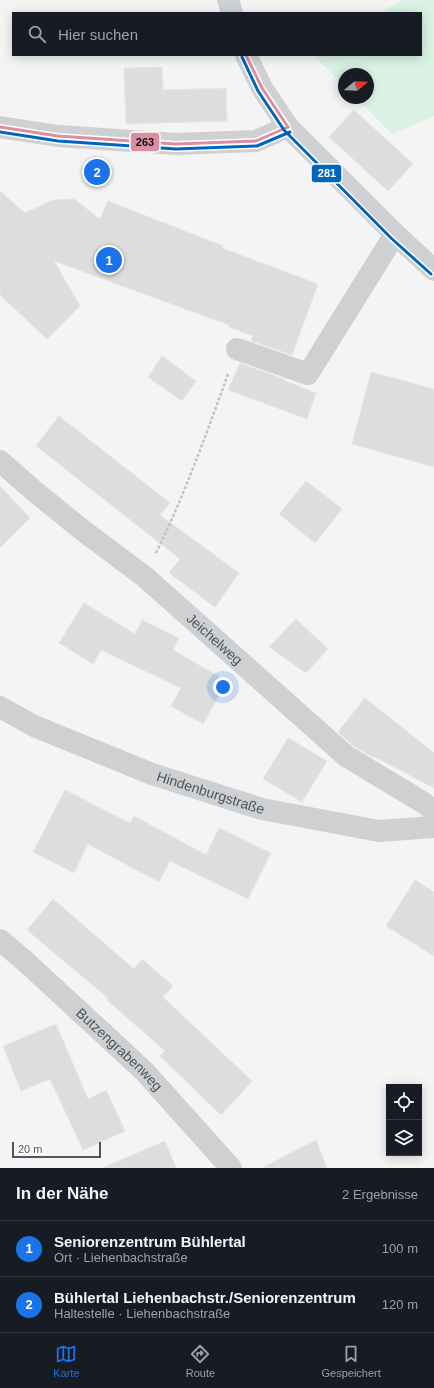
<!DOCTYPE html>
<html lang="de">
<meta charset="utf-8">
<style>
:root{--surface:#171b24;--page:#20242c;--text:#f1f3f6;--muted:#9ea1a6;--line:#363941;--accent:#1a73e8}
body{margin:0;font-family:Arial,sans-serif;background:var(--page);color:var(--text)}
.controls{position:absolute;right:12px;bottom:12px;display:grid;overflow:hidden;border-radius:0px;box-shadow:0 2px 10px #0003}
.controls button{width:36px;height:36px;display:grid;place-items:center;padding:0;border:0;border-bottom:1px solid var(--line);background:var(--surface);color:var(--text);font:20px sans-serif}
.compass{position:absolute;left:338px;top:68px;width:36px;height:36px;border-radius:50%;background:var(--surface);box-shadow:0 2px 10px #0003;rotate:71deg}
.scale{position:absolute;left:12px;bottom:10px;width:89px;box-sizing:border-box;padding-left:4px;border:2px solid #4a5661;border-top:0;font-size:11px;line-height:14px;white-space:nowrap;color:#4a5661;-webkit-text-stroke:3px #fff;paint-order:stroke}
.you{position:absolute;left:223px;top:687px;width:14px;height:14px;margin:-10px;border:3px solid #fff;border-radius:50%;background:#1a73e8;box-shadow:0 0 0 6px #1a73e833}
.badge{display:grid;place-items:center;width:26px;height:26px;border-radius:50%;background:var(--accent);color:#fff;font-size:13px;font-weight:700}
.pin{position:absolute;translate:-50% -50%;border:2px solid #fff;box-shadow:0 1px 4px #0006}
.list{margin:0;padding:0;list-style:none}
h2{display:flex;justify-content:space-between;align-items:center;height:52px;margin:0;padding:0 16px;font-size:17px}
h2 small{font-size:13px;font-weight:400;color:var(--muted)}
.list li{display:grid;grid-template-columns:26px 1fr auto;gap:12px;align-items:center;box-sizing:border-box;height:56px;padding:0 16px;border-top:1px solid var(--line)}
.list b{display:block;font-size:15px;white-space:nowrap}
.list p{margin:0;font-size:13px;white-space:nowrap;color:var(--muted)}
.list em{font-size:13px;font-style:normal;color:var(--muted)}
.icon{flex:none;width:22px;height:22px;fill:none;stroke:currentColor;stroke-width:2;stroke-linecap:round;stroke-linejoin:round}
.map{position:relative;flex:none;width:434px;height:1168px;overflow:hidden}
.search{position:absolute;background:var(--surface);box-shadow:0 2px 10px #0003;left:12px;right:12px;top:12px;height:44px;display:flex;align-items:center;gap:10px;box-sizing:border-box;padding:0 14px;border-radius:0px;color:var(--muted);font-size:15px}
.sheet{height:164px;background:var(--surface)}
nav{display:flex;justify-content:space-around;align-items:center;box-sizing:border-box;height:56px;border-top:1px solid var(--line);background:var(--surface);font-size:11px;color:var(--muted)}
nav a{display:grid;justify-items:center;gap:2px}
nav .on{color:var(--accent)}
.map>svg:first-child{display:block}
.green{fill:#d9f2e3}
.building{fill:#ddddde;stroke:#e5e6e7}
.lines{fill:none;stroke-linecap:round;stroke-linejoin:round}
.path{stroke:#bcc7c4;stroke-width:2.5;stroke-dasharray:3 2;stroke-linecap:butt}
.minor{stroke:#ced0d2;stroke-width:22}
.bus-1-casing{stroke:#fff;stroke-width:6}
.bus-2-casing{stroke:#fff;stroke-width:6}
.bus-1{stroke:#da8ea2;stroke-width:3}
.bus-2{stroke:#0065bd;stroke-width:3}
.labels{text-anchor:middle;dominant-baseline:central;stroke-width:3.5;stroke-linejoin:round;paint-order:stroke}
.street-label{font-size:14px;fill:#4a5661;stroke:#fff}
.line-badge{stroke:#fff;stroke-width:1.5}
.badge-label{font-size:11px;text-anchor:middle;font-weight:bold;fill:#fff}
.pale-badge-label{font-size:11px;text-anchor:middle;font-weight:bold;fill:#111}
</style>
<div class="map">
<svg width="434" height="1168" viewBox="0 0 434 1168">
<rect width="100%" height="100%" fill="#f4f4f4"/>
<path class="green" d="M 403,0 L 434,0 L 434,116 L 392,134 L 356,98 L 368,98 L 368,74 L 344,74 L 344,86 L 313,55 L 421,55 L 421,13 L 379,13 Z"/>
<g class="building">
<path d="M 162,67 L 163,90 L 226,88 L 227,121 L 126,124 L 124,68 Z"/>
<path d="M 354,110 L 413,164 L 388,191 L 329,137 Z"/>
<path d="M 0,191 L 25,213 L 53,200 L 74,199 L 100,219 L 108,201 L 223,246 L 222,248 L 318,284 L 292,355 L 251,341 L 253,336 L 229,327 L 229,325 L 54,261 L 80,306 L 47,339 L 0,295 Z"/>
<path d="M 162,356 L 196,381 L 182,401 L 148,377 Z"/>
<path d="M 240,363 L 284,379 L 283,380 L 316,393 L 307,419 L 228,390 Z"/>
<path d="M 371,372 L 434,389 L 434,467 L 352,444 Z"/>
<path d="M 59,416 L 170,503 L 160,515 L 239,573 L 215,607 L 169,573 L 180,559 L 36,446 Z"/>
<path d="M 306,481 L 342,509 L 315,543 L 279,514 Z"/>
<path d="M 0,486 L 30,518 L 0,548 Z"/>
<path d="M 84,603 L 135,634 L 142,620 L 179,638 L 173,650 L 227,681 L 203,724 L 171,706 L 181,688 L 101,650 L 93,664 L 59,643 Z"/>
<path d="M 296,619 L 328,649 L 306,673 L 269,647 Z"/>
<path d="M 365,698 L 434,753 L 434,788 L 375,757 L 374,758 L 353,746 L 338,732 Z"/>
<path d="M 288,738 L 327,761 L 302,802 L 263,779 Z"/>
<path d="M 65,790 L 130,823 L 134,816 L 206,855 L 219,828 L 271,853 L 248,899 L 170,861 L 159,882 L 88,844 L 74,873 L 33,852 Z"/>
<path d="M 415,880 L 434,892 L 434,956 L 386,926 Z"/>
<path d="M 53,899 L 134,969 L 142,959 L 173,986 L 163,997 L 252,1081 L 221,1115 L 160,1056 L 165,1051 L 107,1000 L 108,998 L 27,930 Z"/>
<path d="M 56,1024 L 88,1099 L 106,1090 L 125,1131 L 83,1150 L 50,1079 L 21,1091 L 3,1046 Z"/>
<path d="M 316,1140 L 327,1168 L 262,1168 Z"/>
<path d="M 165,1141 L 176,1168 L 102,1168 Z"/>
</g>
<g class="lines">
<path class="path" d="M 156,553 C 184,496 206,435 228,374"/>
<g class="minor">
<path d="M 228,0 L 232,13"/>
<path d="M 246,55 L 262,88 L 288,127 L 395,234 L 434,270"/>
<path d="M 0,127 L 58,136 L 176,144 L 256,141 L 288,127"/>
<path d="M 237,349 L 308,374 L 395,234"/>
<path id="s1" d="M 0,461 L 33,490 L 81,529 L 145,577 L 346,756 L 424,803 L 434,811"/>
<path id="s2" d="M 0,707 L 34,726 L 152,774 L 262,809 L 379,831 L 434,827"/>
<path id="s3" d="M 0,940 L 26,962 L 144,1071 L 231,1168"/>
</g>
<defs>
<g id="bus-1">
<path d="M 246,55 L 262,88 L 288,127"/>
<path d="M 0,127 L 58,136 L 176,144 L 256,141 L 288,127"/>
</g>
<g id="bus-2">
<path d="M 242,57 L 258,91 L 284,130 L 391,238 L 431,274"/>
<path d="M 0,132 L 58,141 L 176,149 L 257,146 L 290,132"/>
</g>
</defs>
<use href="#bus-1" class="bus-1-casing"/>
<use href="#bus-2" class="bus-2-casing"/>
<use href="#bus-1" class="bus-1"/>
<use href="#bus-2" class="bus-2"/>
</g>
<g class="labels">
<g class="street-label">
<text stroke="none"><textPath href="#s1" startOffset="279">Jeichelweg</textPath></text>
<text stroke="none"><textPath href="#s2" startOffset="228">Hindenburgstraße</textPath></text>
<text stroke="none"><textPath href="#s3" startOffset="162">Butzengrabenweg</textPath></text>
</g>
</g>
<g class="line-badge">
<rect x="130" y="132" width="30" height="20" rx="4" fill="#da8ea2"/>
<rect x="311" y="164" width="31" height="19" rx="4" fill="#0065bd"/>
</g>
<g class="badge-label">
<text x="327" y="177">281</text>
</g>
<g class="pale-badge-label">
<text x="145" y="146">263</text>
</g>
</svg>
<div class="controls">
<button><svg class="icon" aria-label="locate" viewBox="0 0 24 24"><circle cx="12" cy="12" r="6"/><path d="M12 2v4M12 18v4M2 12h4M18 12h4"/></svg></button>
<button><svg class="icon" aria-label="layers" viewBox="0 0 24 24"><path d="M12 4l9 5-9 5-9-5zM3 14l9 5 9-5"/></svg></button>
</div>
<svg class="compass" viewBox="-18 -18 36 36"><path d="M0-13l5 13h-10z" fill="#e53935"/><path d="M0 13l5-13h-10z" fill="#9ea1a6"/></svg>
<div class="scale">20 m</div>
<div class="you"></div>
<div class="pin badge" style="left:109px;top:260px">1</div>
<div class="pin badge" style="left:97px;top:172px">2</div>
<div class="search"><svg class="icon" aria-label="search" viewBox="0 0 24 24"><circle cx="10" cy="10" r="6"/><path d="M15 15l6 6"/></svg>Hier suchen</div>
</div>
<section class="sheet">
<h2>In der Nähe<small>2 Ergebnisse</small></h2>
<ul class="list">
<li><span class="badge">1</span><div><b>Seniorenzentrum Bühlertal</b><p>Ort · Liehenbachstraße</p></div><em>100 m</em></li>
<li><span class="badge">2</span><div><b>Bühlertal Liehenbachstr./Seniorenzentrum</b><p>Haltestelle · Liehenbachstraße</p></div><em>120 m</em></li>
</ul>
</section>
<nav>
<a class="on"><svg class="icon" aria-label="map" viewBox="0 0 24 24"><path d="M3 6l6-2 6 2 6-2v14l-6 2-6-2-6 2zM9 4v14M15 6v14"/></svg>Karte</a>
<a><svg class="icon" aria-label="directions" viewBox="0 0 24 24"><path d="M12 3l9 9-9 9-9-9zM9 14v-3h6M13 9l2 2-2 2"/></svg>Route</a>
<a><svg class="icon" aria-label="saved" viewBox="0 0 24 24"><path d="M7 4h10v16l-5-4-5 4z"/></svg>Gespeichert</a>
</nav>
